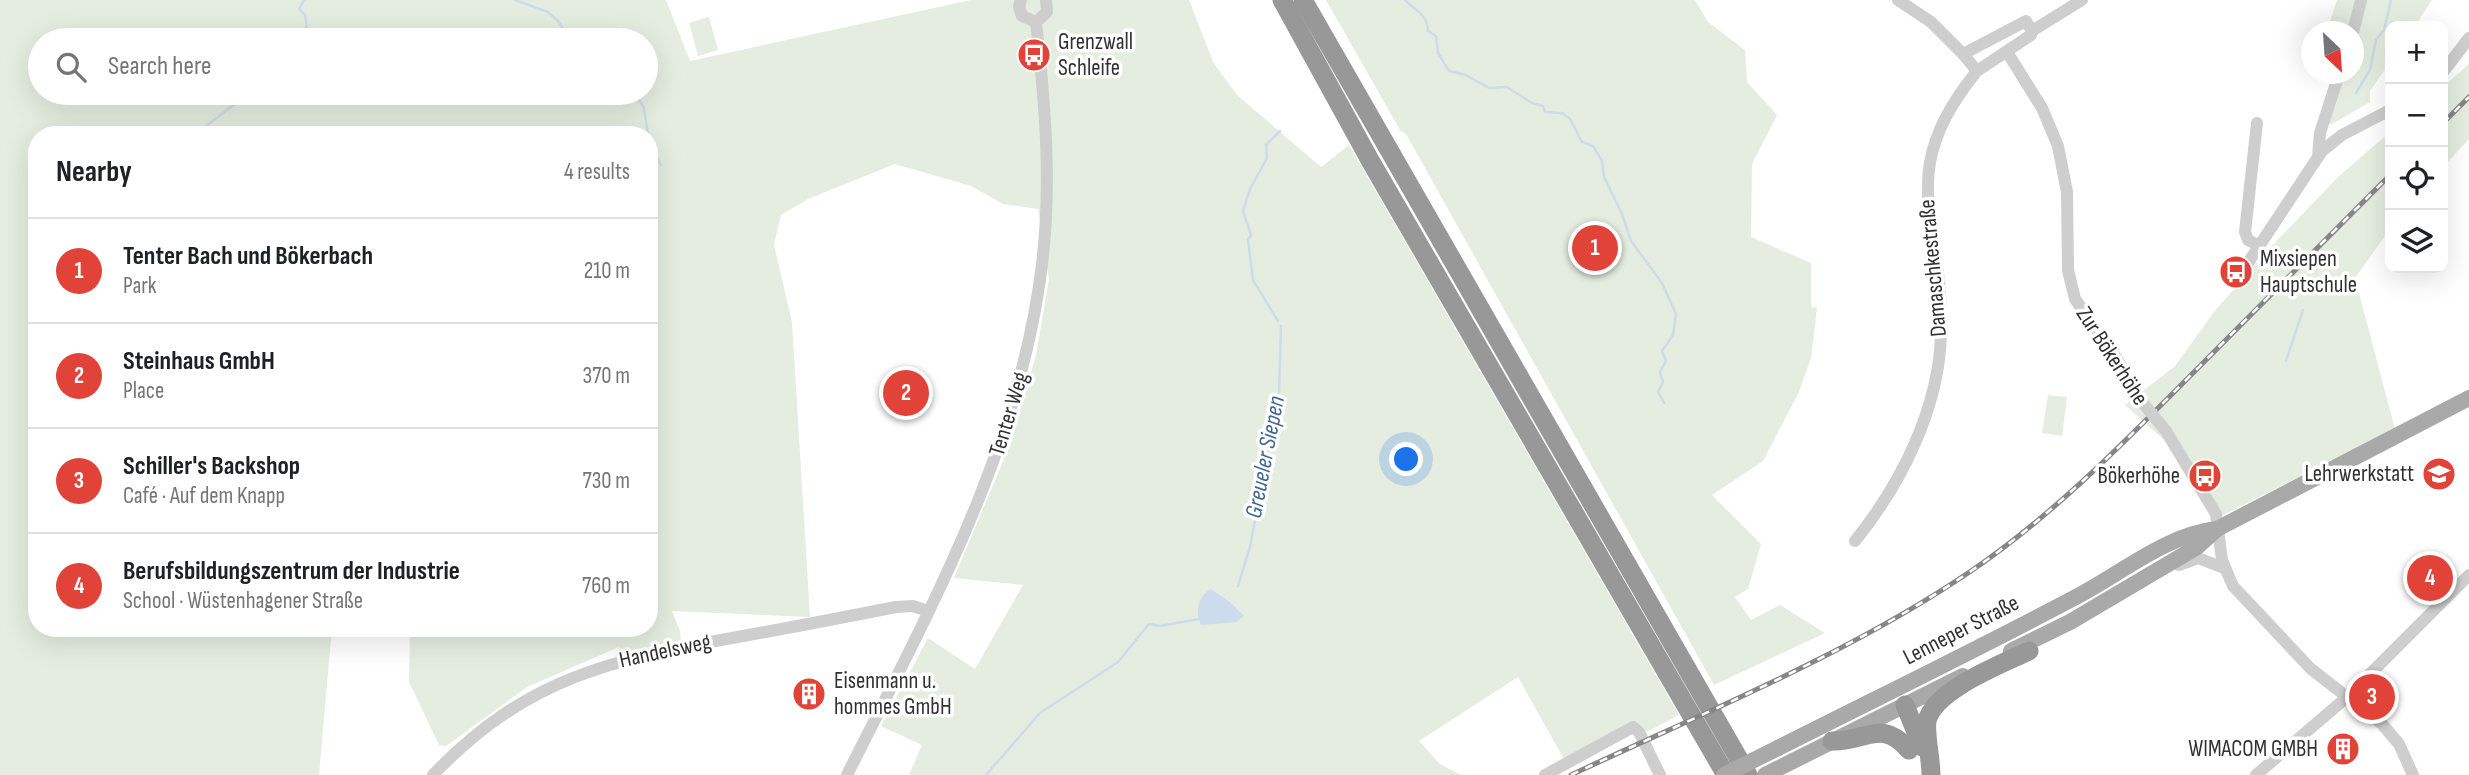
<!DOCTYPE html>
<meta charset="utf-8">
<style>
:root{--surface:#fff;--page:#f2f2f2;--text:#202124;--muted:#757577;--line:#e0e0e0;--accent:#e14339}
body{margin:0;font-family:"Sofia Sans Condensed",sans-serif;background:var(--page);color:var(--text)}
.controls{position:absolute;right:21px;top:21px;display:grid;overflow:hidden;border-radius:14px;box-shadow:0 7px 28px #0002}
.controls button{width:63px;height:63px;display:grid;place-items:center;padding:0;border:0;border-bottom:2px solid var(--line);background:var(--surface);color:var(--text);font:35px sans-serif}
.compass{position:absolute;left:2301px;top:21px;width:63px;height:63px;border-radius:50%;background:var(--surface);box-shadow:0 7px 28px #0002;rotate:155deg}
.you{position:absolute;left:1407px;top:460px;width:24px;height:24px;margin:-18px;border:5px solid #fff;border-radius:50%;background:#1a73e8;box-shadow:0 0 0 10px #1a73e833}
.badge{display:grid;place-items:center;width:46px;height:46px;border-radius:50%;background:var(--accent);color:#fff;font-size:23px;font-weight:700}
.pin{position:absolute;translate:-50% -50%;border:4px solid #fff;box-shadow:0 2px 7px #0006}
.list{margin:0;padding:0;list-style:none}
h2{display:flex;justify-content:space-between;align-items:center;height:91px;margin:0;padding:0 28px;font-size:30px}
h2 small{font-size:23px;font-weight:400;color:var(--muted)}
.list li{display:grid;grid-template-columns:46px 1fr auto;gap:21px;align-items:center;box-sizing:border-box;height:105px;padding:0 28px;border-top:2px solid var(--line)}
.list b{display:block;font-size:26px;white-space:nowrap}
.list p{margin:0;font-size:23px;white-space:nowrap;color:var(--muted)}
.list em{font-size:23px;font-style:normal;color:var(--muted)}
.icon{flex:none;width:38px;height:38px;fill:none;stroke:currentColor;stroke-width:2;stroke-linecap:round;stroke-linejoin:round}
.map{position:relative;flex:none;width:2469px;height:775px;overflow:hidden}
.search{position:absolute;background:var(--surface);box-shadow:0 7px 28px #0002;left:28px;top:28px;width:630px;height:77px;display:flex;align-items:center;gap:18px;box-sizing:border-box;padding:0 24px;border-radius:38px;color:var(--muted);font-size:26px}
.panel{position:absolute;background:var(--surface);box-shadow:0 7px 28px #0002;left:28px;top:126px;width:630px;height:511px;border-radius:28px}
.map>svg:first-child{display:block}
.green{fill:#e5ede0;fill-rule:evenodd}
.water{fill:#cddcec}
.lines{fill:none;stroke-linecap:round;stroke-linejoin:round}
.stream{stroke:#cddcec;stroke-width:2.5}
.minor{stroke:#cecece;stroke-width:12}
.major{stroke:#a9a9a9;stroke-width:16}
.highway{stroke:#989898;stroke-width:19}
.rail-casing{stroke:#868686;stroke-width:5}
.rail{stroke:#fff;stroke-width:2.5;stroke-dasharray:8;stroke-linecap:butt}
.minor-bridge{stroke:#cecece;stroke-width:12}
.major-bridge{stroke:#a9a9a9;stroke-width:16}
.labels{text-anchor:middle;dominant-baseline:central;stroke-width:7;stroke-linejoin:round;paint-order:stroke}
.poi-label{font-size:23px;fill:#313131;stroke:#fff;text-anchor:start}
.street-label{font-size:23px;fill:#313131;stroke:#fff}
.water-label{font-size:24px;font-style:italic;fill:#406792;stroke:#fff}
</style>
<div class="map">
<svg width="2469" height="775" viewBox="0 0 2469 775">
<rect width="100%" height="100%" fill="#fff"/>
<g class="green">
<path d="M 0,0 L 666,0 L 690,61 L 971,0 L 1189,0 L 1214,64 L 1238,96 L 1321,167 L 1349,145 L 1679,715 L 1647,732 L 1635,722 L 1565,761 L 1518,677 L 1419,741 L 1440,764 L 1461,775 L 909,775 L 922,745 L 881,726 L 928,638 L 975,669 L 1023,585 L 954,578 L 1012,440 L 1036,355 L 1049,279 L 1038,209 L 1003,204 L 971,186 L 895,164 L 808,199 L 781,215 L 774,245 L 792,322 L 810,617 L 672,611 L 680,631 L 682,654 L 612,668 L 619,647 L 527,687 L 446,746 L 439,745 L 409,682 L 410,628 L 649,628 L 649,135 L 37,135 L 37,628 L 332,628 L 319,775 L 0,775 ZM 40,40 L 646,40 L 646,93 L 40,93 Z"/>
<path d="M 1326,0 L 1695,0 L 1708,22 L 1745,50 L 1747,82 L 1777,115 L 1752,164 L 1751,237 L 1811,263 L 1811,306 L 1817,308 L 1811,358 L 1798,394 L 1763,461 L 1712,495 L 1761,544 L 1748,589 L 1735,597 L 1751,620 L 1780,605 L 1825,633 L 1714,685 L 1406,134 L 1400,130 Z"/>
<path d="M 2337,0 L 2432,0 L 2415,26 L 2390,26 L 2390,62 L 2370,91 L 2370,102 L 2332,124 L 2321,124 L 2334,74 L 2354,74 L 2354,32 L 2327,31 Z"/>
<path d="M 709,17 L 718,50 L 698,56 L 689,23 Z"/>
<path d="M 2469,64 L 2469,139 L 2443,167 L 2443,87 Z"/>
<path d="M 2390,132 L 2390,229 L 2355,278 L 2395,429 L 2213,520 L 2164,440 L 2125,405 L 2175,366 L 2214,312 L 2265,253 L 2338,177 Z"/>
<path d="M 2048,395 L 2067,397 L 2062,436 L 2042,433 Z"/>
</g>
<path class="water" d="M 1211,589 L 1231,603 L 1244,616 L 1236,622 L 1201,625 C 1195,612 1197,597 1211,589 Z"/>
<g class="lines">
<g class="stream">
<path d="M 515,0 L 548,12 L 558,21 L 570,40"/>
<path d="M 1405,0 C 1416,12 1427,13 1428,31 L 1436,36 L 1438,53 L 1449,71 L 1466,75 L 1489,88 L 1507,87 L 1532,103 L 1543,106 L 1545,112 L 1562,113 L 1570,119 L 1582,142 L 1593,146 L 1602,161 L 1604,177 L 1622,214 L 1631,241 L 1662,283 L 1676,314 L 1673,335 L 1662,351 L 1666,361 L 1660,372 L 1663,382 L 1658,392 L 1664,403"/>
<path d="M 292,40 L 298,31 L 307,28 L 305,15 L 299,9 L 304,0"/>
<path d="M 635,93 L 644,108 L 648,135"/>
<path d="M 2356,93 L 2370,70 L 2376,40 L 2384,30 L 2391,0"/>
<path d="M 206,135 L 203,131 L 206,126 L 235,104 L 242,93"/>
<path d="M 649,144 L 661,165"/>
<path d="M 1278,321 L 1253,280 L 1248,240 L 1251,235 L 1243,211 L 1250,189 L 1267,158 L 1266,145 L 1280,131"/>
<path d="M 2286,361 L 2303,310"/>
<path d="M 1238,586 L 1250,547 L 1279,391 L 1281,326"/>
<path d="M 986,775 L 1040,713 L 1118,662 L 1149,624 L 1160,626 L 1199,619"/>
</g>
<g class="minor">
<path d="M 1021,0 L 1019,7 L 1022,16 L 1036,22 L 1047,12 L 1046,0"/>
<path d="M 1898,0 L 1931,22 L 1963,54"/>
<path d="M 2026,21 L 2032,31 L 2031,35 L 1977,71 L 1963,54 Z"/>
<path d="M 2032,31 L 2082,0"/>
<path d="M 2353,32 L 2361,0"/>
<path d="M 2007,52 L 2042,108 L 2058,146 L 2067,192 L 2068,270 L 2075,299 L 2117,359 L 2142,402"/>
<path d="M 2443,72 L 2469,38"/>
<path d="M 2257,123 L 2245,232 L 2248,240 L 2260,246"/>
<path d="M 2318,157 L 2320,133 L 2339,74"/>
<path d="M 2238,278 L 2322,151 L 2342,135 L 2390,110"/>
<path d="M 2166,431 L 2216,514 L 2222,560 L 2233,586 L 2311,669 L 2382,724 L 2399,744 L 2413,775"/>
<path d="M 1855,541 C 1901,484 1939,409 1941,334 C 1945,220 1891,176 1977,71"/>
<path d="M 2179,565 L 2198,558 L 2224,568"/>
<path d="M 433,775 C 527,676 615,659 743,636 C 794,627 845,617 896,607 L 913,606 L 928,611"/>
<path d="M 847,775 C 929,611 1020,449 1042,264 C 1052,183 1045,103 1036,22"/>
<path d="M 1545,775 L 1633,727 L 1639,732 L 1660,775"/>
<path d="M 2256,775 L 2347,697 L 2469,575"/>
</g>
<g class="major">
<path d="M 2011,651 L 2070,622 L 2197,547 L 2217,529 L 2469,398"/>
<path d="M 1778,748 C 1877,698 1976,650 2074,598 C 2121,574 2165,535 2217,529"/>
<path d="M 1765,775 L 1963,676"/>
</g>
<g class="highway">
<path d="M 1282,0 L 1371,162 L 1726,775"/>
<path d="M 1303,0 L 1748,775"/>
<path d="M 1905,705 L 1922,747"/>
<path d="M 1832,741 C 1864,743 1881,717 1909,750"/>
<path d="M 1931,775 C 1931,758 1925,735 1927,721 C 1934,690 2002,664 2029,651"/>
</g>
<defs>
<g id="rail">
<path d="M 2443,123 L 2469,97"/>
<path d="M 1571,775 C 1705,712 1849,654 1971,571 C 2055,514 2125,441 2196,370 C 2260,305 2325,240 2390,175"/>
</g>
</defs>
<use href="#rail" class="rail-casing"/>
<use href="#rail" class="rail"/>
<path class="minor-bridge" d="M 2142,402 L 2166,431"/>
<path class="major-bridge" d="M 1724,775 L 1778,748"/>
</g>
<defs>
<symbol id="bus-disc" viewBox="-11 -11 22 22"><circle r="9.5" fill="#e14339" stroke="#fff"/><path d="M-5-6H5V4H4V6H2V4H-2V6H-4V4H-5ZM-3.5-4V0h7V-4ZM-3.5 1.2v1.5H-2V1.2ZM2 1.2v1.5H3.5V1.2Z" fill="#fff"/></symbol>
<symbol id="school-disc" viewBox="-11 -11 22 22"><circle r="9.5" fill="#e14339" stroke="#fff"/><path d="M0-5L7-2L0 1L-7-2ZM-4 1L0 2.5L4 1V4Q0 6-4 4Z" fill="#fff"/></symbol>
<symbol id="building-disc" viewBox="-11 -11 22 22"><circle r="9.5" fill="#e14339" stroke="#fff"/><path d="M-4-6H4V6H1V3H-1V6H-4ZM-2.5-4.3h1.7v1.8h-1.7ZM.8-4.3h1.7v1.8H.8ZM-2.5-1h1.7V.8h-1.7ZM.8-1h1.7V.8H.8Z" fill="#fff"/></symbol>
</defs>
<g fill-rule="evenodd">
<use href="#bus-disc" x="1015" y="36" width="38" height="38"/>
<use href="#bus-disc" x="2217" y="253" width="38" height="38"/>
<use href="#school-disc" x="2420" y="455" width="38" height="38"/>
<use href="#bus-disc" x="2186" y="457" width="38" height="38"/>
<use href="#building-disc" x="790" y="675" width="38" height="38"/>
<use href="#building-disc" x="2324" y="730" width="38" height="38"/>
</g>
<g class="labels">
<g class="poi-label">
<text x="1058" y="42">Grenzwall<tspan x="1058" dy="26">Schleife</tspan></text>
<text x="2260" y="259">Mixsiepen<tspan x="2260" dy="26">Hauptschule</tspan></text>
<text x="2414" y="474" text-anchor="end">Lehrwerkstatt</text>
<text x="2180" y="476" text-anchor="end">Bökerhöhe</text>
<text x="834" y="681">Eisenmann u.<tspan x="834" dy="26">hommes GmbH</tspan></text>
<text x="2318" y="749" text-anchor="end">WIMACOM GMBH</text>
</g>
<g class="street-label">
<text transform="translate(1933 268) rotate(-95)">Damaschkestraße</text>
<text transform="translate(2112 356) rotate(57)">Zur Bökerhöhe</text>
<text transform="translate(1009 414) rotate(-73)">Tenter Weg</text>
<text transform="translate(1961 630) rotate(-27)">Lenneper Straße</text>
<text transform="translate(665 651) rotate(-12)">Handelsweg</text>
</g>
<g class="water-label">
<text transform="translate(1265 457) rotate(-79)">Greueler Siepen</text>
</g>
</g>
</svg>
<div class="controls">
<button>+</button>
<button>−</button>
<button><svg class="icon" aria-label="locate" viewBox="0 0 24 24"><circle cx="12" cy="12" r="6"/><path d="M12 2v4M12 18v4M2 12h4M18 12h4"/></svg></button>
<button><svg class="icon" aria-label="layers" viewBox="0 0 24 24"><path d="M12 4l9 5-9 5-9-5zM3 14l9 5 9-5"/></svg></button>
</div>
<svg class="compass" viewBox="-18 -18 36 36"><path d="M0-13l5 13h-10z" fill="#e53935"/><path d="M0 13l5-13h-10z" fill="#757577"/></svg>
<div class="you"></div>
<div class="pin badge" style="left:1595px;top:248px">1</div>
<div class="pin badge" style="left:906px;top:393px">2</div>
<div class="pin badge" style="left:2372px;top:697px">3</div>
<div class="pin badge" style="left:2430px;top:578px">4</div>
<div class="search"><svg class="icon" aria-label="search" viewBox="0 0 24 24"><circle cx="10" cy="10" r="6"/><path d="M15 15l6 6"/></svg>Search here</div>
<section class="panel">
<h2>Nearby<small>4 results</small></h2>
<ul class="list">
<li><span class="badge">1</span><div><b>Tenter Bach und Bökerbach</b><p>Park</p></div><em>210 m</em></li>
<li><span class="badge">2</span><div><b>Steinhaus GmbH</b><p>Place</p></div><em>370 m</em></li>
<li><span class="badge">3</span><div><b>Schiller's Backshop</b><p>Café · Auf dem Knapp</p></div><em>730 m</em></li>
<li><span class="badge">4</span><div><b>Berufsbildungszentrum der Industrie</b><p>School · Wüstenhagener Straße</p></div><em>760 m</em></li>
</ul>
</section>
</div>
